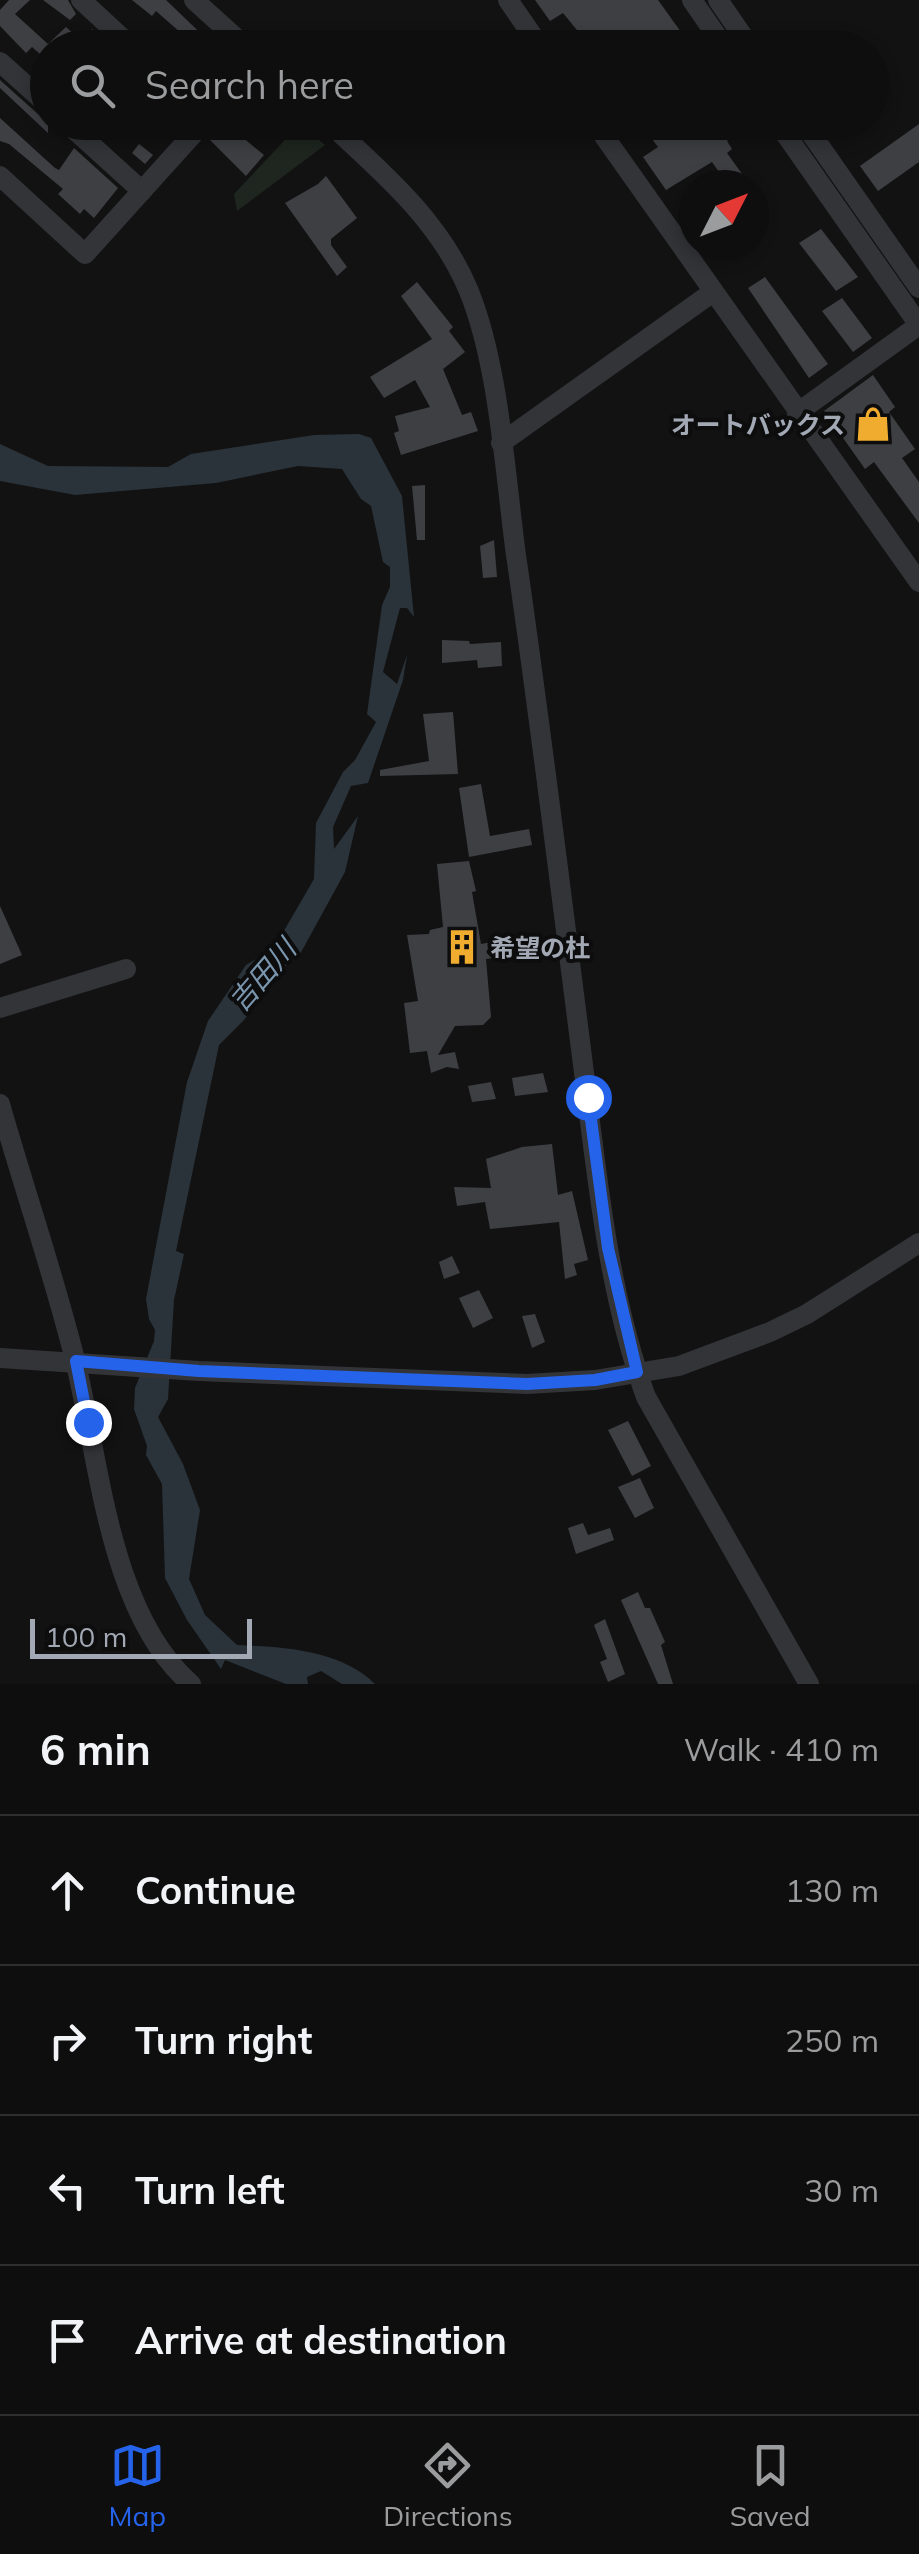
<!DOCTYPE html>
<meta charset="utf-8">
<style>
:root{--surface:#0e0e0e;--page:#1c1c1c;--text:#f1f3f6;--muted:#9b9c9e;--line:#2e2e2e;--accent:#2563eb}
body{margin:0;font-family:Mulish,"Noto Sans JP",sans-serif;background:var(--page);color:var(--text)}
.compass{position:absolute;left:679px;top:170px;width:90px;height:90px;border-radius:50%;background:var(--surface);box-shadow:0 5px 15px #0003;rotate:48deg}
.scale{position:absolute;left:30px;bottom:25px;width:222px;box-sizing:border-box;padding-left:10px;border:5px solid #a3a9b4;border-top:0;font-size:28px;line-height:35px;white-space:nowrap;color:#a3a9b4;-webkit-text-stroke:8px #0d0d0e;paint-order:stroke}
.stop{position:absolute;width:30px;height:30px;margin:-22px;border:8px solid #2563eb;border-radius:50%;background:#fff}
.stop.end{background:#2563eb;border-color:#fff;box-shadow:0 2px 10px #0008}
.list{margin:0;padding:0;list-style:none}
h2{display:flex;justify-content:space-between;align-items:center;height:130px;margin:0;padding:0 40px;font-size:42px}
h2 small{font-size:32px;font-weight:400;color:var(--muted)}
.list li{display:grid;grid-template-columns:65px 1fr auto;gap:30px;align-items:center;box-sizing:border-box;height:150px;padding:0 40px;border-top:2px solid var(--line)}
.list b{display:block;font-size:38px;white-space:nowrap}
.list em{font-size:32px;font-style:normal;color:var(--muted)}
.icon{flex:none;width:55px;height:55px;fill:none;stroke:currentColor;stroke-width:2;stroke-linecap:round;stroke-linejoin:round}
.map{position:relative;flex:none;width:919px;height:1684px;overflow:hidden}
.search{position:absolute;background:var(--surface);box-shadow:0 5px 15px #0003;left:30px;right:30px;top:30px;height:110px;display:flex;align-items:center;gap:25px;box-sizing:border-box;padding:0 35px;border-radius:55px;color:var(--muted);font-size:38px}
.sheet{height:730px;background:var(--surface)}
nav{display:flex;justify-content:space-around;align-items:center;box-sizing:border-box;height:140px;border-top:2px solid var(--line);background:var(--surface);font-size:28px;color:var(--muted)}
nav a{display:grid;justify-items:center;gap:5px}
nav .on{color:var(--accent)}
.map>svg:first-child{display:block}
.green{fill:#1e261f}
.water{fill:#2a3339}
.building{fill:#3e3f43}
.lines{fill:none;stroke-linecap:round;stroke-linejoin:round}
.minor{stroke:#333438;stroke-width:20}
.route{stroke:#2563eb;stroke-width:12}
.labels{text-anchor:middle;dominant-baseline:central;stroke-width:8;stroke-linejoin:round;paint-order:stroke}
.poi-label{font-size:25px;font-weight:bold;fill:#a3a9b4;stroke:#0d0d0e;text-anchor:end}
.water-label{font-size:28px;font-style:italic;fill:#7a97af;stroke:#0d0d0e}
</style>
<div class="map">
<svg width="919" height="1684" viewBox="0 0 919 1684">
<rect width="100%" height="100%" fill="#121213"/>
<path class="green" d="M 300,124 L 325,145 L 237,211 L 234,194 Z"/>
<path class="water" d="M 359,434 L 371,438 L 402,496 L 414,617 L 407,608 L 400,608 L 383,672 L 397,684 L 407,655 L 403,680 L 368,783 L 351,786 L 333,827 L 334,849 L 358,816 L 345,872 L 299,956 L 276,973 L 244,1020 L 219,1045 L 176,1251 L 184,1254 L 174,1300 L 168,1399 L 158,1417 L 183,1464 L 200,1510 L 189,1579 L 205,1615 L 237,1645 C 283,1647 341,1650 375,1684 L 342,1684 L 321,1671 L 307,1677 L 308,1684 L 286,1684 L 225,1660 L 221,1669 L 187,1620 L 165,1578 L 162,1484 L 146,1455 L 147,1446 L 134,1409 L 135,1388 L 154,1341 L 155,1330 L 149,1319 L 146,1299 L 187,1082 L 208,1021 L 246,965 L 274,948 L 314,879 L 316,823 L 343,772 L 355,760 L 376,722 L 367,714 L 382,605 L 390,587 L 390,567 L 383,562 L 371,506 L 361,499 L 342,469 L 298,466 L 216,483 L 75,495 L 0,481 L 0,444 L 48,466 L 168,467 L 191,454 L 314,435 Z"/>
<g class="building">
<path d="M 9,0 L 30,0 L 15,14 L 48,44 L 66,27 L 80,40 L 73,48 L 48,48 L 48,61 L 32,47 L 26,53 L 0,26 L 0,10 Z"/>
<path d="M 43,0 L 68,0 L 76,14 L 70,20 Z"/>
<path d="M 132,0 L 166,0 L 216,48 L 184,48 L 176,38 L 181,33 L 156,11 L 152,16 Z"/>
<path d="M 535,0 L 658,0 L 686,39 L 685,48 L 567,48 L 581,35 L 563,13 L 550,21 Z"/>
<path d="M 92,29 L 112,48 L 95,48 L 85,37 Z"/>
<path d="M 0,80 L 39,115 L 48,118 L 48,133 L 0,88 Z"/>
<path d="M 0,118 L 55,168 L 59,170 L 74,148 L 118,188 L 94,218 L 84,209 L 80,214 L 58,194 L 63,189 L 9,144 L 0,141 Z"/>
<path d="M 103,122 L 138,122 L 123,140 Z"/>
<path d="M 217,122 L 224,122 L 264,155 L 246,176 L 208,138 Z"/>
<path d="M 639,122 L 730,122 L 736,133 L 727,141 L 732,149 L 727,153 L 750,185 L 728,185 L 712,162 L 666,190 L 643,157 L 658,147 Z"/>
<path d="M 919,124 L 919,162 L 878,191 L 860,166 Z"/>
<path d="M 139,144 L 153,155 L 145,164 L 132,153 Z"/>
<path d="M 326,176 L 357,218 L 331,239 L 331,245 L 347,267 L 337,276 L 285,203 L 318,184 Z"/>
<path d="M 821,229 L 858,277 L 836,291 L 799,243 Z"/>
<path d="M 765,277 L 828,364 L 809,378 L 748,288 Z"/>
<path d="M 417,282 L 453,327 L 449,331 L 465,352 L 443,369 L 462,415 L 471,412 L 478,431 L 401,455 L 394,433 L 399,431 L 395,416 L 430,407 L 415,380 L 384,398 L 370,377 L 432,339 L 401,296 Z"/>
<path d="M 842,298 L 872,338 L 853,352 L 822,311 Z"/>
<path d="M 873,375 L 895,407 L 889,412 L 915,449 L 902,458 L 919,482 L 919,523 L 874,462 L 865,469 L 824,411 Z"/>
<path d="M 425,485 L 425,540 L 417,540 L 412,486 Z"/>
<path d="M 494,540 L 497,577 L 483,578 L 480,546 Z"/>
<path d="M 442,640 L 469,641 L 470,644 L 501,642 L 502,666 L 478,668 L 477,660 L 442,663 Z"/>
<path d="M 453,712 L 458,774 L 380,776 L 380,770 L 429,761 L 423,714 Z"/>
<path d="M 481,784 L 490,836 L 529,829 L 532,845 L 469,857 L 459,788 Z"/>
<path d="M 469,861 L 476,891 L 472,892 L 481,944 L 508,939 L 516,949 L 513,955 L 486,959 L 491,1017 L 483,1025 L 455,1026 L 438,1055 L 455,1052 L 459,1069 L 447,1067 L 431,1073 L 427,1051 L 410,1053 L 404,1003 L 418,1001 L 407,935 L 429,934 L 430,930 L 443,927 L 437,864 Z"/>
<path d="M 0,906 L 22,955 L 0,964 Z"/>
<path d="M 543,1073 L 548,1092 L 515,1096 L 512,1078 Z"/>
<path d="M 491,1082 L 496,1099 L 472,1102 L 468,1086 Z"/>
<path d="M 552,1144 L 558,1195 L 572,1191 L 588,1260 L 574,1264 L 577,1275 L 565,1279 L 559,1222 L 490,1229 L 485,1202 L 457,1206 L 454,1187 L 491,1188 L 486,1159 L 522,1147 Z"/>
<path d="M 452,1256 L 460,1273 L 444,1279 L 439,1262 Z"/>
<path d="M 479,1290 L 493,1318 L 473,1328 L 459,1298 Z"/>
<path d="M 535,1314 L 545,1342 L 532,1348 L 522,1316 Z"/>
<path d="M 628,1421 L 651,1466 L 632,1476 L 608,1430 Z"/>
<path d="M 640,1478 L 654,1508 L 635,1518 L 618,1487 Z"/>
<path d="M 583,1523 L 588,1535 L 610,1528 L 614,1540 L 576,1554 L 568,1528 Z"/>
<path d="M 638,1592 L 645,1608 L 650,1608 L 665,1642 L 661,1645 L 673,1684 L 658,1684 L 621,1600 Z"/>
<path d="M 605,1619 L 625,1674 L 608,1682 L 600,1662 L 607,1659 L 594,1625 Z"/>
</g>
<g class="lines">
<g class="minor">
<path d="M 81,0 L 133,48"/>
<path d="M 194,0 L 247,48"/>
<path d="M 508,0 L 541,48"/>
<path d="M 692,0 L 725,48"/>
<path d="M 718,0 L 751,48"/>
<path d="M 0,62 L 48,105"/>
<path d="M 66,122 L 142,191"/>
<path d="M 328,122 C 382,172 439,220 468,289 C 499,363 505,474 516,555 C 540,720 560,885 581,1049 C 596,1165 606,1287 646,1397 L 809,1684"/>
<path d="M 594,122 L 919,582"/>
<path d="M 777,122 L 919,325"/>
<path d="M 803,122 L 919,288"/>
<path d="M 0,176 L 85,254 L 204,122"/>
<path d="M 797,413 L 919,325"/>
<path d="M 501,443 L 713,292"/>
<path d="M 0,1008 L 126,969"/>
<path d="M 0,1104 C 24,1189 54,1275 75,1360 C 99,1458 109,1614 191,1684"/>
<path d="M 0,1358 L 199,1371 L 527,1384 L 595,1380 L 679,1366 L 770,1332 L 807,1314 L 919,1243"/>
</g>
</g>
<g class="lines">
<path class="route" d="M 88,1422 L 76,1361 L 199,1371 L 527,1384 L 595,1380 L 637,1372 L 608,1248 L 588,1097"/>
</g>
<defs>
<symbol id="shop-bare" viewBox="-9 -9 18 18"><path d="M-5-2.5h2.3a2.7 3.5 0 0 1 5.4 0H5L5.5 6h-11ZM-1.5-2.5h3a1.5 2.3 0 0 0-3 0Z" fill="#f0ac2e" stroke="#0d0d0e" stroke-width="2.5" paint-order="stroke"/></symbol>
<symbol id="building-bare" viewBox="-9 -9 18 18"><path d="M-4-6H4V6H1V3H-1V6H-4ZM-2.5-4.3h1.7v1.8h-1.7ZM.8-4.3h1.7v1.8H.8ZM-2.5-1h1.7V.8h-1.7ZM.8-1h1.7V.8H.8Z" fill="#f0ac2e" stroke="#0d0d0e" stroke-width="2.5" paint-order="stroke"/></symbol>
</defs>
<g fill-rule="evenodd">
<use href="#shop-bare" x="848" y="399" width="50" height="50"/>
<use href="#building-bare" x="437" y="922" width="50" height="50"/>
</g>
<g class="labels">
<g class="poi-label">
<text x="845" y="424">オートバックス</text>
<text x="490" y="947" text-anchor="start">希望の杜</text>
</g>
<g class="water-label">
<text transform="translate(262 975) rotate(-49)">吉田川</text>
</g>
</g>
</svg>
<svg class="compass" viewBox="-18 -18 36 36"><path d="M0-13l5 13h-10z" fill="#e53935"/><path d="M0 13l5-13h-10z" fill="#9b9c9e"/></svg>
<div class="scale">100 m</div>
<div class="stop" style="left:588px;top:1097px"></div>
<div class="stop end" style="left:88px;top:1422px"></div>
<div class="search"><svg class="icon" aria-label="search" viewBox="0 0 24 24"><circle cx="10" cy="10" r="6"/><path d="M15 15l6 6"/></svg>Search here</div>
</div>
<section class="sheet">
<h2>6 min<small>Walk · 410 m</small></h2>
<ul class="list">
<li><svg class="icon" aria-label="ahead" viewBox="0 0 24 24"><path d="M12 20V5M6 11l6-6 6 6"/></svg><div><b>Continue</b></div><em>130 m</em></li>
<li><svg class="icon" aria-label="right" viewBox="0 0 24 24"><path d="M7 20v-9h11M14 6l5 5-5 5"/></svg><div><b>Turn right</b></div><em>250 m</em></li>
<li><svg class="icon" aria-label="left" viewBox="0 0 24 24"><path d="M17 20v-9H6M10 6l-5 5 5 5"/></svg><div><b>Turn left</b></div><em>30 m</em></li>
<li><svg class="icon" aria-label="arrive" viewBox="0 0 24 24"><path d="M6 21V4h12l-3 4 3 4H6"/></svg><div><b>Arrive at destination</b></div></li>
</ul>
</section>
<nav>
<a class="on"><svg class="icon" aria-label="map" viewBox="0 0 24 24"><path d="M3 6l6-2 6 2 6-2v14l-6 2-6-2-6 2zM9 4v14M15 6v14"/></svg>Map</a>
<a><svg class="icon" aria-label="directions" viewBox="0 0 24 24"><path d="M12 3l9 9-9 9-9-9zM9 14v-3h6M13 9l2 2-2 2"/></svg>Directions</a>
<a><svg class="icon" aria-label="saved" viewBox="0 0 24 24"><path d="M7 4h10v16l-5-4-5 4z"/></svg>Saved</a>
</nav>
